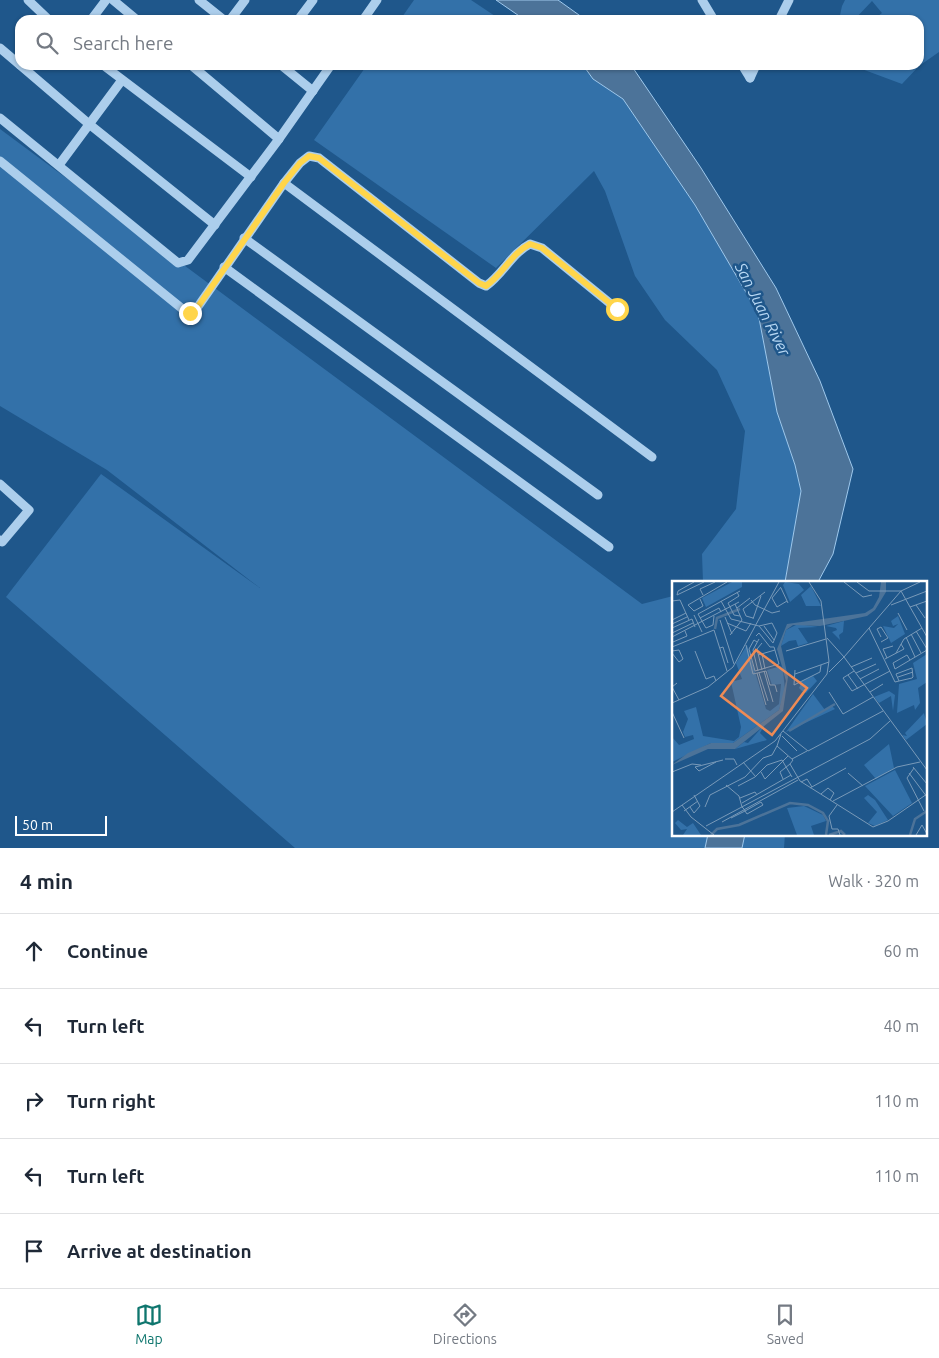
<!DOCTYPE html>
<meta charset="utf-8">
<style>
:root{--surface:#fff;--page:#f2f2f3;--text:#1f2937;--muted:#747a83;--line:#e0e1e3;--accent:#0f766e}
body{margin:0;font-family:Ubuntu,sans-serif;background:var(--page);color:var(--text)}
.scale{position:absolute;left:15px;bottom:12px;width:92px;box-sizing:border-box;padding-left:5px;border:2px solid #fff;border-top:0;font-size:14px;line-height:18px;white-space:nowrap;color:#fff;-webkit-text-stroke:4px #1f578b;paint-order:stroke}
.stop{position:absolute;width:15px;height:15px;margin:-11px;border:4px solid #ffd54a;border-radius:50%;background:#fff}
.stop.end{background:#ffd54a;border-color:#fff;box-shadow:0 1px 5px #0008}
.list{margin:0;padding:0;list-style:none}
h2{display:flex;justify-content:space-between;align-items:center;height:65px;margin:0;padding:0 20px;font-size:21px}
h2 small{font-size:16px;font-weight:400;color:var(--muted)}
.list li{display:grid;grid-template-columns:32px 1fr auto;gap:15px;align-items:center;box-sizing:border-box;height:75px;padding:0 20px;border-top:1px solid var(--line)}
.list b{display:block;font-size:19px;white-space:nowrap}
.list em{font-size:16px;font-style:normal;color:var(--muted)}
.icon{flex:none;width:28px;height:28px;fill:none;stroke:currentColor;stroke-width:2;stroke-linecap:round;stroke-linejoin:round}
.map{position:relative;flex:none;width:939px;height:848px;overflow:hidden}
.search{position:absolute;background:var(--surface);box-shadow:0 1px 4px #0004;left:15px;right:15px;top:15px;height:55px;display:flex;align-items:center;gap:12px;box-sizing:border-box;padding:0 18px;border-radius:15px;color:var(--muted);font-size:19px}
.sheet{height:440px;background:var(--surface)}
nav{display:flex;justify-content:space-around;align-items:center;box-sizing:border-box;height:70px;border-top:1px solid var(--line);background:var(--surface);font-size:14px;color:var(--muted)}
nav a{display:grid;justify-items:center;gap:2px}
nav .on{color:var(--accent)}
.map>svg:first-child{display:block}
.green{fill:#3371a9}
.water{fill:#4c7399;stroke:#9fc9ed}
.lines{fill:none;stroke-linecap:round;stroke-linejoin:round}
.minor{stroke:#acceec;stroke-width:9}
.route{stroke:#ffd54a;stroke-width:6}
.labels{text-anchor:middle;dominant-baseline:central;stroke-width:5;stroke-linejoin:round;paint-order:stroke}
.water-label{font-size:16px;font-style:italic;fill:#b7d7f3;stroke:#1f578b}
.inset-river{fill:none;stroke:#4c7399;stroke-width:2.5}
.inset-road{fill:none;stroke:#799ab9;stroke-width:1}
.view{fill:#ef8b55;fill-opacity:0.15;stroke:#ef8b55;stroke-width:2.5}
.inset-edge{fill:none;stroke:#fff;stroke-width:2.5}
</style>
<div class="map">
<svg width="939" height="848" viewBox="0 0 939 848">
<rect width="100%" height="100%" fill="#1f578b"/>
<g class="green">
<path d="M 414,0 L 471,0 L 501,20 L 400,20 Z"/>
<path d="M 845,0 L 939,0 L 939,52 L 919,66 L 902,84 L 851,65 L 919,65 L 919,20 L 873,20 L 882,13 L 872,1 L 854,20 L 839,20 L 842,6 Z"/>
<path d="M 367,65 L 583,65 L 593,79 L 623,99 L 695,205 L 758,313 L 777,412 L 795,465 L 801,491 L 785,582 L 703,582 L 702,554 L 736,509 L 745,431 L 717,370 L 665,320 L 635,276 L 605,191 L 594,171 L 496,268 L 314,140 Z"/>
<path d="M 0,129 L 642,604 L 673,596 L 673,834 L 708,834 L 705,848 L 295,848 L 6,597 L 101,474 L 260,588 L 107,470 L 0,406 Z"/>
<path d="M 745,834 L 785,834 L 784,848 L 742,848 Z"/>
</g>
<g class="water">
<path d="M 496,0 L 558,0 L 586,20 L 525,20 Z"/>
<path d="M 583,65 L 631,65 L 701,168 L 776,288 L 820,381 L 853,469 L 833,554 L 818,582 L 785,582 L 801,491 L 795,465 L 777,412 L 758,313 L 695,205 L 623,99 L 593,79 Z"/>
<path d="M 708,834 L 745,834 L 742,848 L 705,848 Z"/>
</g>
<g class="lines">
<g class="minor">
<path d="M 28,0 L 49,20"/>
<path d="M 113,0 L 137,20"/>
<path d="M 199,0 L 224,20"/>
<path d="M 702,0 L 714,20"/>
<path d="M 91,20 L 106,0"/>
<path d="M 230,20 L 245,0"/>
<path d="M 298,20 L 313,0"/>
<path d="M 363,20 L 377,0"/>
<path d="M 779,20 L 789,0"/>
<path d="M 0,48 L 20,65"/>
<path d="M 20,65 L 89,124 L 215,225"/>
<path d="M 103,65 L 251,177"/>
<path d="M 191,65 L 279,139"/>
<path d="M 281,65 L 313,91"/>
<path d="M 742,65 L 750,78"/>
<path d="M 750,78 L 756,65"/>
<path d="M 0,118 L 178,263 L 188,260 L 279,139 L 331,65"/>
<path d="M 0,161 L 185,311 L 190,313 L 197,308 L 284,183 L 300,163 L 309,156 L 319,158 L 479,283 L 486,286 C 503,274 512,253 530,244 L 542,248 L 617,309"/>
<path d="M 59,165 L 122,80"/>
<path d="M 284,183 L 652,457"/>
<path d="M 244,238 L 598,495"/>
<path d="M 224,267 L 609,547"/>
<path d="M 0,484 L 29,510 L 2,542 L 0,540"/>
</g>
</g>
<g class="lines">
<path class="route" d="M 190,313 L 197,308 L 284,183 L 300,163 L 309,156 L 319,158 L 479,283 L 486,286 C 503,274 512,253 530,244 L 542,248 L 617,309"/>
</g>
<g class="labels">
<g class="water-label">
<text transform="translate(763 309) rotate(63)">San Juan River</text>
</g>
</g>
<g transform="translate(672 581)">
<rect width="255" height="255" fill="#1f578b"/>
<path d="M 60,1 L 70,1 L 70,6 L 34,26 L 30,17 ZM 113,1 L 127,3 L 132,9 L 118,21 L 111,4 ZM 139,5 L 149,25 L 134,25 L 129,14 ZM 226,35 L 233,53 L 219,62 L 211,45 L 222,47 L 226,43 L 221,45 L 219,40 ZM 172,40 L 171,51 L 167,54 L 168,59 L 160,51 L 165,49 L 164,47 L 154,45 ZM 126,43 L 146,46 L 126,47 L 136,62 L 126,65 L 124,59 L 117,60 L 109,65 L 114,49 ZM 75,64 L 94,128 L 98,130 L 107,123 L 109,103 L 100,104 L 95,89 L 109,85 L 111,90 L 113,109 L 107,129 L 61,162 L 39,162 L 0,181 L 0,156 L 7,164 L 22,158 L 21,154 L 13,156 L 11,151 L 16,138 L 12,130 L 24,126 L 31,155 L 62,160 L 67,156 L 69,146 L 59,101 L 70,98 L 64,82 ZM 255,73 L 255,101 L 246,107 L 248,122 L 243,129 L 242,124 L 225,132 L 227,103 L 245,98 L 241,82 ZM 141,95 L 145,100 L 134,112 L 130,110 L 127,107 L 130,100 ZM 217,110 L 223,114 L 221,130 L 219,115 L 207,122 L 202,116 ZM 141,113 L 153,129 L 160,125 L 163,128 L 114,151 ZM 252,132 L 255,143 L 234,159 L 230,154 L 235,155 L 233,152 ZM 93,143 L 88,152 L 95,159 L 63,168 L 72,161 L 76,162 ZM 217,163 L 222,187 L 204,198 L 192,184 ZM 223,189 L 240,222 L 221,235 L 193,205 ZM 196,214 L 203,219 L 216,239 L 203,245 L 196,242 L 205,231 L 192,217 ZM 132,225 L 151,234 L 154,240 L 139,245 L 142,254 L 125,254 L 115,227 ZM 6,239 L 15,246 L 21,242 L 29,254 L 11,254 L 15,248 L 9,249 L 3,242 Z" fill="#3371a9"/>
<path d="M 209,1 L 214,1 L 214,11 L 203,29 L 195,35 L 148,45 L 121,44 L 114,49 L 109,65 L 116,96 L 111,130 L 63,168 L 36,168 L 0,184 L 16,172 L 39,162 L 61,162 L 107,129 L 114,100 L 105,68 L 115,43 L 193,32 L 201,27 L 207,16 Z" fill="#4c7399"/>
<path class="inset-river" d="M 43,48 L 45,37 L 68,28M 117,150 L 163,123M 39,254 L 45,248 L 67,244 L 118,222 L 136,224 L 151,232 L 156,240 L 154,254M 157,254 L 169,250 L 173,254M 238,254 L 243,238 L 255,230"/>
<path class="inset-road" d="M 172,1 L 191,16 L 200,14M 185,1 L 197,10 L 229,10M 109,6 L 100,17 L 105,26 L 115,20M 109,7 L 116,22M 229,10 L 255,56M 65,11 L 67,15 L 56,22 L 62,34 L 68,35M 5,14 L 32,1M 5,14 L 6,10 L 22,1M 31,14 L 28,8 L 43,1M 28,18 L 31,25 L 22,30 L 16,24 L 55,1M 79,19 L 83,24 L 100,32 L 108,30M 0,20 L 8,19 L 17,39M 49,20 L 59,38 L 87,45 L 100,42 L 105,52 L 101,62 L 87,45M 219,24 L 255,10M 244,24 L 253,37M 238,26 L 255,20M 65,27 L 78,17M 226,32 L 235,49M 22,34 L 30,51M 42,35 L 41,44 L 34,47 L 26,33 L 68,10M 53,36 L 60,53M 28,37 L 47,27 L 49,31M 81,37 L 74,35 L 71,28 L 93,11M 81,38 L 89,15M 0,39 L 14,32M 48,39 L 62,83M 55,42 L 74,50 L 79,42M 0,43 L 15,36M 92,45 L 102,59M 0,47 L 20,38 L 23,46M 197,47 L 223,101 L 227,100 L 240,97 L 241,96 L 240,87 L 224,93 L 227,100M 244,50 L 255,68M 0,52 L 21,42M 239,53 L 249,72M 58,54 L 70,39 L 63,23M 84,55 L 87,52 L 98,66 L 102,66 L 107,83 L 83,90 L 77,68 L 82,59 L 85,61M 0,56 L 67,21M 234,56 L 243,76M 155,57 L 172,76 L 157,91M 1,61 L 15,55 L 13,50M 209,61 L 216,57 L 209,46 L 205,48 L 209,56M 90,62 L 85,68 L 90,89M 74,64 L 81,93 L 94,90 L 98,104 L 103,104 L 105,111M 0,66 L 42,49 L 55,90M 48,67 L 51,66 L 56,82M 0,70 L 7,69 L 11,78M 23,70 L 34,98 L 42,95 L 44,100M 114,70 L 154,58M 0,72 L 7,81 L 11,78M 224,72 L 232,58 L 250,47M 90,73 L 93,88M 86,74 L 103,69M 172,76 L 255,189M 172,76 L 229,10 L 248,1M 215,77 L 211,68 L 221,65M 213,78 L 232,68 L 229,63M 238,79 L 235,74 L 221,82 L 223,88 L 255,69M 179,86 L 200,77M 86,90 L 81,69 L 87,58M 92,90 L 101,121M 182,90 L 171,97 L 180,110 L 218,90M 85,92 L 94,124M 87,92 L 96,120M 184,92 L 204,83M 123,93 L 157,81M 176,94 L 186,108M 226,96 L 241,91M 188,98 L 207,88M 5,102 L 0,106 L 7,119M 122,104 L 148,91 L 149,84M 122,104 L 123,89M 157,111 L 171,133 L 201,116M 198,111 L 211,103M 0,122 L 36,106 L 61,86 L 107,1M 0,131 L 12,157M 111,150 L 136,170 L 211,130M 109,153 L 105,165 L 121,179 L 118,183 L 128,200 L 201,246 L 216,240 L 255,213M 110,155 L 125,170M 53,178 L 62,178 L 65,184M 120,178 L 135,170M 110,179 L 120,196M 71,181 L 84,196M 23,186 L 51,179M 23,186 L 27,190 L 44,181M 241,186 L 255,203M 242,187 L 235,197 L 252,230M 0,191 L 20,183 L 29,184M 89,191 L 93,198 L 116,175M 176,192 L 191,205M 237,192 L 255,216M 111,198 L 108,191 L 118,183M 129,201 L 135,198 L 140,206M 54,204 L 67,215 L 70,226 L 72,228 L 73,230 L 75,233 L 91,224 L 89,221 L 73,230 L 59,237M 66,205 L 83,196 L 95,184 L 110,179M 138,207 L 174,187M 149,213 L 156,207 L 162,212 L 158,219M 68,217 L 83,211 L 85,214M 161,220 L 225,186 L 248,181M 70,222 L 119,194M 10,224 L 19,236 L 42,254M 165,224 L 157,235 L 160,248 L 166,248 L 168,254M 18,226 L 22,232 L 28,225 L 22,214M 33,226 L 38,214 L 73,196 L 91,177 L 100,174 L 105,165M 12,230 L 26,220M 0,231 L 103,160 L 155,93 L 157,80 L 149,20 L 137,1M 50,241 L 126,199M 34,245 L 198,158 L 218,140M 244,254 L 250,244 L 255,253"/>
<path class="view" d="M 84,69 L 135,107 L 100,154 L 49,115 Z"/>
<rect width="255" height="255" class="inset-edge"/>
</g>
</svg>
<div class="scale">50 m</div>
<div class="stop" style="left:617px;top:309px"></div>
<div class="stop end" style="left:190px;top:313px"></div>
<div class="search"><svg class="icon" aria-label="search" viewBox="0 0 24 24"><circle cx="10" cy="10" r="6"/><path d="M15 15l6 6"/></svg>Search here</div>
</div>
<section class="sheet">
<h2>4 min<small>Walk · 320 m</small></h2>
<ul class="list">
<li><svg class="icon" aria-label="ahead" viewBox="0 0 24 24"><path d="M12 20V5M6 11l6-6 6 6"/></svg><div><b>Continue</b></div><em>60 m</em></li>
<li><svg class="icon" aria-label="left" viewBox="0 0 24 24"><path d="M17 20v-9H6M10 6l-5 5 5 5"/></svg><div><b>Turn left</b></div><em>40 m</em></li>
<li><svg class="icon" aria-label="right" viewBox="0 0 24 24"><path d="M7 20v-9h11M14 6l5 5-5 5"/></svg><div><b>Turn right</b></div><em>110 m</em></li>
<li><svg class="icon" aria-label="left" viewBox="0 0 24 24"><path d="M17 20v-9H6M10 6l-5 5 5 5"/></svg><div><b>Turn left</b></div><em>110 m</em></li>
<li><svg class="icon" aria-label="arrive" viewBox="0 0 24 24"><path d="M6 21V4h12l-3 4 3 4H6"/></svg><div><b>Arrive at destination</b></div></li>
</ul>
</section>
<nav>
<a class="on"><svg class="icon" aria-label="map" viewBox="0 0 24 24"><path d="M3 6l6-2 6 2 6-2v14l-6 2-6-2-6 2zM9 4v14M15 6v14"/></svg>Map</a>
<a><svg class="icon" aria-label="directions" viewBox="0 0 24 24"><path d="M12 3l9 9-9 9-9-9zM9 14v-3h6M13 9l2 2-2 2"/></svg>Directions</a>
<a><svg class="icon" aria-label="saved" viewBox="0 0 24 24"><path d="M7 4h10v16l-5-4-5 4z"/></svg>Saved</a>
</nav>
